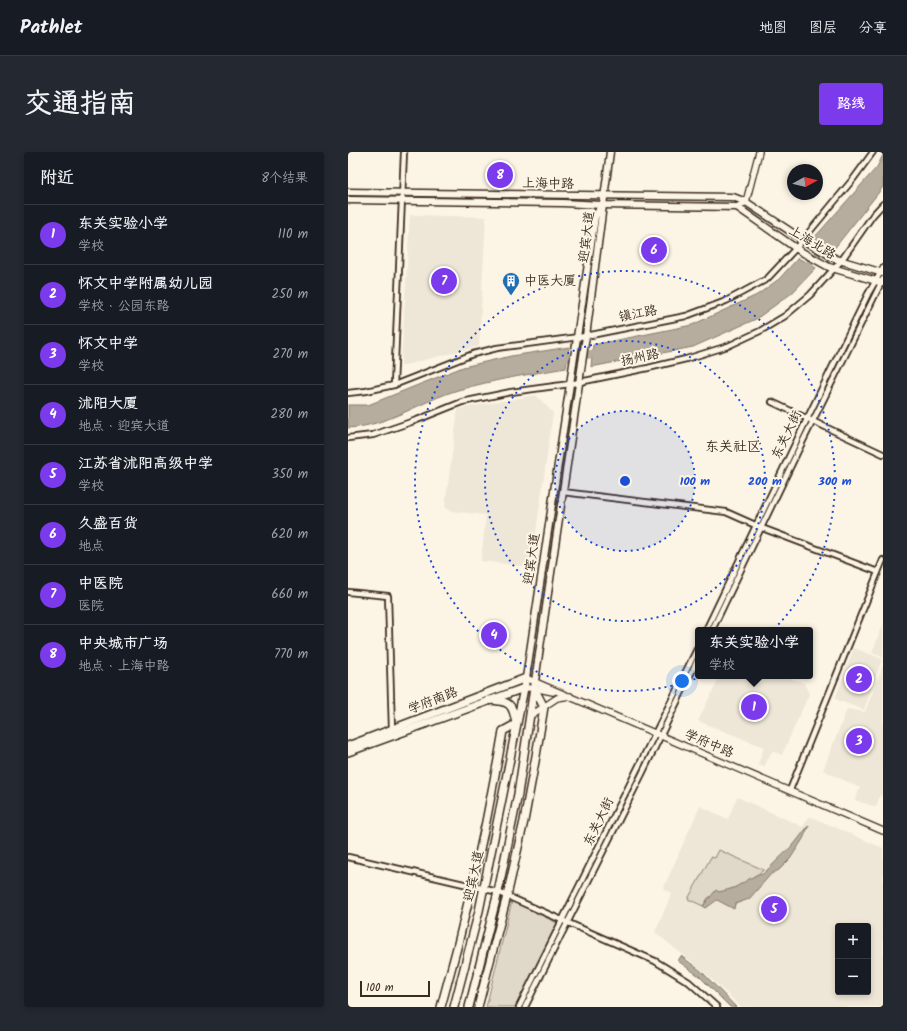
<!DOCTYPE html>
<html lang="zh">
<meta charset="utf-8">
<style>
:root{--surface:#171b24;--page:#242831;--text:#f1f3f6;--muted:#9ea1a6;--line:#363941;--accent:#7c3aed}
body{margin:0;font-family:Kalam,"LXGW WenKai TC",sans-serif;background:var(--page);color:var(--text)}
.controls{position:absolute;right:12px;bottom:12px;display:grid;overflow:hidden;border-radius:4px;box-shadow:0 2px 6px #0003}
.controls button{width:36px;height:36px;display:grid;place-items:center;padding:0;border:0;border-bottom:1px solid var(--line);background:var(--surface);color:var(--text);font:20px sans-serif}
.compass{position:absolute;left:439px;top:12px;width:36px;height:36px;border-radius:50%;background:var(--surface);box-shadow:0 2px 6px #0003;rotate:82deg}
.scale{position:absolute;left:12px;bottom:10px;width:70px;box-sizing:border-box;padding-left:4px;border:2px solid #3b2a1e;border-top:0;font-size:11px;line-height:14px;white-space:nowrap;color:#3b2a1e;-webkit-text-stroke:3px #fcf5e5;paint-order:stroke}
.you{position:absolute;left:334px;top:529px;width:14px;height:14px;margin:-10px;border:3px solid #fff;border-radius:50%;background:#1a73e8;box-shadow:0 0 0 6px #1a73e833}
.badge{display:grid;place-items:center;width:26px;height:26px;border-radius:50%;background:var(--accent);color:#fff;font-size:13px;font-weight:700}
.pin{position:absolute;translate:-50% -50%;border:2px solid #fff;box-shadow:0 1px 4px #0006}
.popup{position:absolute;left:347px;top:475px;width:118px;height:52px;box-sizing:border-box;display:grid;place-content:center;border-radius:4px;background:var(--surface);filter:drop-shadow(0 1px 3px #0005);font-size:13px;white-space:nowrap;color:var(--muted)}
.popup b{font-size:15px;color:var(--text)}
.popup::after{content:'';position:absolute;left:50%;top:100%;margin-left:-8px;border:8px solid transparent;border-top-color:var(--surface)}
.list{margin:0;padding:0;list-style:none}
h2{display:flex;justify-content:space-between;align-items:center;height:52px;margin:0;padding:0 16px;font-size:17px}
h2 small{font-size:13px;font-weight:400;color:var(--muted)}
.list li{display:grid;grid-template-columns:26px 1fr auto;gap:12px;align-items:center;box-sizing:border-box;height:60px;padding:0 16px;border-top:1px solid var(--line)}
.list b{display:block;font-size:15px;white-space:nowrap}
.list p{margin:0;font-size:13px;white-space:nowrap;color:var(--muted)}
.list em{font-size:13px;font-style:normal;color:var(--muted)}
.map{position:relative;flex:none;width:535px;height:855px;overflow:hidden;border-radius:4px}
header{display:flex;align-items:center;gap:24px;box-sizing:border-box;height:56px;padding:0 20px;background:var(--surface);border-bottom:1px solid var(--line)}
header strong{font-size:19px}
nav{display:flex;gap:22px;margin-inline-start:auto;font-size:14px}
.intro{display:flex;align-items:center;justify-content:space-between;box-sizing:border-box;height:96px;padding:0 24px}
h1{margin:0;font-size:28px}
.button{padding:10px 18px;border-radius:4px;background:var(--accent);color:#fff;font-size:14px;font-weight:700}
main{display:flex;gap:24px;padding:0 24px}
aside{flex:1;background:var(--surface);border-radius:4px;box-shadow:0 2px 6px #0003}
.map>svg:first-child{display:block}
.built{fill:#eee6d6;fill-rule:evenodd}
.green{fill:#e0d8c8;stroke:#8e8173}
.water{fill:#b7ad9e;stroke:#85796b}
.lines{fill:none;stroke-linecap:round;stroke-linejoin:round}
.river{stroke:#b7ad9e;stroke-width:8}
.minor-casing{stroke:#3b2a1e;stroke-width:8}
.tertiary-casing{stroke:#3b2a1e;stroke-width:8}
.secondary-casing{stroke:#3b2a1e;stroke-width:9}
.primary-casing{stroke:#3b2a1e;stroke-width:10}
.minor{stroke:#fcf5e5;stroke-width:4.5}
.tertiary{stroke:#fcf5e5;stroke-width:5.5}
.secondary{stroke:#fcf5e5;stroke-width:6}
.primary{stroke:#fcf5e5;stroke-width:7}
.ring{fill:none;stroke:#1d4ed8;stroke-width:2;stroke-dasharray:2 4}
.labels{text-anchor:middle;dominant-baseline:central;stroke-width:4;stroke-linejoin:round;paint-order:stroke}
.street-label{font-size:13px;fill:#3b2a1e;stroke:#fcf5e5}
.poi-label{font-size:13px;fill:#3b2a1e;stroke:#fcf5e5;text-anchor:start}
.neighbourhood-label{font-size:14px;fill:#3b2a1e;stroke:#fcf5e5}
.centre{fill:#1d4ed8;stroke:#fcf5e5;stroke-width:2}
.ring-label{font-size:12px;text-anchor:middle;font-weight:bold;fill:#1d4ed8;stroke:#fcf5e5;stroke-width:4;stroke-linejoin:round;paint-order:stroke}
</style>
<header>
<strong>Pathlet</strong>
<nav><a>地图</a><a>图层</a><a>分享</a></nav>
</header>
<div class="intro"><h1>交通指南</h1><a class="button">路线</a></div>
<main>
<aside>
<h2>附近<small>8个结果</small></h2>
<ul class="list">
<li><span class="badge">1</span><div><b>东关实验小学</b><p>学校</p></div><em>110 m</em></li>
<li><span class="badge">2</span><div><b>怀文中学附属幼儿园</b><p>学校 · 公园东路</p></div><em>250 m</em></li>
<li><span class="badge">3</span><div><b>怀文中学</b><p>学校</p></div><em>270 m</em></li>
<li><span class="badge">4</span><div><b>沭阳大厦</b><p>地点 · 迎宾大道</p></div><em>280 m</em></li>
<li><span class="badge">5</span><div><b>江苏省沭阳高级中学</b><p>学校</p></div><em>350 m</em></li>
<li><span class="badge">6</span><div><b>久盛百货</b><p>地点</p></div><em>620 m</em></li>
<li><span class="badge">7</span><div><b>中医院</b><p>医院</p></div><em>660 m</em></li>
<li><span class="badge">8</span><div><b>中央城市广场</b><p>地点 · 上海中路</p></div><em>770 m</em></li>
</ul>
</aside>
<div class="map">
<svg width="535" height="855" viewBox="0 0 535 855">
<rect width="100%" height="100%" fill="#fcf5e5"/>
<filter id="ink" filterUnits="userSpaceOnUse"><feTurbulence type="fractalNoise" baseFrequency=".025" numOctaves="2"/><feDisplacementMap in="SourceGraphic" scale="8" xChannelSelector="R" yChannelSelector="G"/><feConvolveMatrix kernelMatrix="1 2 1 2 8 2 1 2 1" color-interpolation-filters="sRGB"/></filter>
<g filter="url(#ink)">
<g class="built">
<path d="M 62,63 L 138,65 L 131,194 L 53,214 Z"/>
<path d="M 188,243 L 205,261 L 183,415 L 133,409 L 138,363 L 103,359 L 97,355 L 110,257 Z"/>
<path d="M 535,473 L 535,505 L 524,501 Z"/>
<path d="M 506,496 L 534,507 L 516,558 L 487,547 Z"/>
<path d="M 535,513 L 535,644 L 532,643 L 528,655 L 507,648 L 512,636 L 475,618 L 499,557 L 517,560 Z"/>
<path d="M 372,524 L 437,524 L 456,531 L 461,542 L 434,603 L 424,599 L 416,615 L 410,613 L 416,595 L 350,569 Z"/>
<path d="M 389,645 L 455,675 L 461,664 L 535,696 L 535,855 L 393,855 L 359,823 L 307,780 L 324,741 L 315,737 L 352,654 L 380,667 ZM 490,774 L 520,774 L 520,840 L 490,840 Z"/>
</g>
<g class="green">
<path d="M 371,698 L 416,718 L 393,733 L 378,739 L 371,740 L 360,746 L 355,754 L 340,747 L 363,705 L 367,706 Z"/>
<path d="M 164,749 L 211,772 L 167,855 L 138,855 Z"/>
</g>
<g class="water">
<path d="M 535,3 L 535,35 L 485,98 L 466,86 L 529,15 Z"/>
<path d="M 450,106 L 468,116 L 444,141 L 408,167 L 345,195 L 243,215 L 245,193 L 344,173 L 409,143 L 431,127 Z"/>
<path d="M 221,195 L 218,216 C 182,222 145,228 110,238 C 73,249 40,274 0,276 L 0,253 L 20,253 L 115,215 L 163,204 Z"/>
<path d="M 461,673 L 455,687 L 442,707 L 431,718 L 423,722 L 401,747 L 387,752 L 386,757 L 369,748 L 358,756 L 355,754 L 368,738 L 371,740 L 386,736 L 408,723 L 415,722 L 447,691 Z"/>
<path d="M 333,804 L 353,819 L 388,855 L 382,855 L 351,824 L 330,809 Z"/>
</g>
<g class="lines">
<g class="river">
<path d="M 454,120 L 485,85"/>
<path d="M 209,208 L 255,200"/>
</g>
<defs>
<g id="minor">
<path d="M 46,233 L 56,0"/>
<path d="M 0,241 L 18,239 L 46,233 L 125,202 L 149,196 L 238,184 L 338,164 L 378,149 L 419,127 L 448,96 L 506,26 L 525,0"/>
<path d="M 424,250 L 535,302"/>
<path d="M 0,286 L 25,283 L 69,268 L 114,250 L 163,240 L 222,232 L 300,216 L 338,207 L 380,194 L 412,179 L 437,164 L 462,143 L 493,109 L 525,63 L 535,52"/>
<path d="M 215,340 L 378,360 L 414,376 L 530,420"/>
<path d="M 0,440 L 40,444 L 44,578"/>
<path d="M 358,478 L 460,265 L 520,142 L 535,116"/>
<path d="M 364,478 L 449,301 L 535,127"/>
<path d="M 442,638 L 535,408"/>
<path d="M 0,705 L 150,740 L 307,809 L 341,830 L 369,855"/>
<path d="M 171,855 L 350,495"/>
<path d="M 177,855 L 294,622 L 350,507"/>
</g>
<g id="tertiary">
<path d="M 389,55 L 398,50 L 411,0"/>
<path d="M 178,526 L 535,679"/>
<path d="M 176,536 L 186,536 L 205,540"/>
<path d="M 182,564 L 209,546 L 222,544"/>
</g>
<g id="secondary">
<path d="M 0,40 L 385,45 L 398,50 L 460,91 L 488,107 L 535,121"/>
<path d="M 0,48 L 215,51 L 254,53 L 389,55 L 452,99 L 481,115 L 535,131"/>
<path d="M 178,526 L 247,65 L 253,54"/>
<path d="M 186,536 L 238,184 L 262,0"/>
</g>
<g id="primary">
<path d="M 0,594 L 178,526"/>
<path d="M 0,600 L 176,536"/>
<path d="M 93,855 C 119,763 139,673 155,579 L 168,572 C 165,551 161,549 141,548"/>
<path d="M 106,855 L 131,759 L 155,642 L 178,526"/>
<path d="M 121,855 L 150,740 L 170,642 L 186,536"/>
<path d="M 130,855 L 159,744 L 176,669 L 188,604 L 196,555 L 186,536"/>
</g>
</defs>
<use href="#minor" class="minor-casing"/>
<use href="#tertiary" class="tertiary-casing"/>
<use href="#secondary" class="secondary-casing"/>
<use href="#primary" class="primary-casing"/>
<use href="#minor" class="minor"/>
<use href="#tertiary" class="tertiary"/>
<use href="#secondary" class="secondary"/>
<use href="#primary" class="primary"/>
</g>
</g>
<circle cx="277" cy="329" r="70" fill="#1d4ed8" fill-opacity=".12"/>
<g class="ring">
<circle cx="277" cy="329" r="70"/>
<circle cx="277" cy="329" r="140"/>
<circle cx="277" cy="329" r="210"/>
</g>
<defs>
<symbol id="building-pin" viewBox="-11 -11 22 30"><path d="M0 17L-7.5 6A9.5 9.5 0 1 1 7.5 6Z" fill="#1f6fb2" stroke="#fcf5e5"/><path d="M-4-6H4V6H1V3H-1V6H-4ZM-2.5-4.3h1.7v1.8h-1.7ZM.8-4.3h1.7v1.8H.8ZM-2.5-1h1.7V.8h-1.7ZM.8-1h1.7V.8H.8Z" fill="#fff"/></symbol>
</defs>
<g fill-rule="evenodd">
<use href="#building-pin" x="153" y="119" width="20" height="27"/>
</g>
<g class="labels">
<g class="street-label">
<text transform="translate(200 32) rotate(1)">上海中路</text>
<text transform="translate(239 85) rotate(-83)">迎宾大道</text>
<text transform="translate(464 91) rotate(31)">上海北路</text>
<text transform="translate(290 162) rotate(-11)">镇江路</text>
<text transform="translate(292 206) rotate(-12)">扬州路</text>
<text transform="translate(439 283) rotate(-64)">东关大街</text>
<text transform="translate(184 407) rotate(-82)">迎宾大道</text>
<text transform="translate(85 549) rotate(-21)">学府南路</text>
<text transform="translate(361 592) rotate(23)">学府中路</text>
<text transform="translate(251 670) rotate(-64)">东关大街</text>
<text transform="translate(126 724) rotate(-78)">迎宾大道</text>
</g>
<g class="poi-label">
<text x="176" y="129">中医大厦</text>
</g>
<g class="neighbourhood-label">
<text x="385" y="295">东关社区</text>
</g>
</g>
<circle cx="277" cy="329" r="6" class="centre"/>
<g class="ring-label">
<text x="347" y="333">100 m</text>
<text x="417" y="333">200 m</text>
<text x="487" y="333">300 m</text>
</g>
</svg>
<div class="controls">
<button>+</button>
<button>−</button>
</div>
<svg class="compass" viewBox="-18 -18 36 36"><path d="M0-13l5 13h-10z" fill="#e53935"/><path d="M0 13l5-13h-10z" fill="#9ea1a6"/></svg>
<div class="scale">100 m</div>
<div class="you"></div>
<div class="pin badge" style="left:406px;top:555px">1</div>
<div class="popup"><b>东关实验小学</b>学校</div>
<div class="pin badge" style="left:511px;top:527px">2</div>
<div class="pin badge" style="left:511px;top:589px">3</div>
<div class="pin badge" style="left:146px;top:483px">4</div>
<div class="pin badge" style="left:426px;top:757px">5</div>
<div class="pin badge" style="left:306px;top:98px">6</div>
<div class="pin badge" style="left:96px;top:129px">7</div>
<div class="pin badge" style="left:152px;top:23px">8</div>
</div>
</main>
